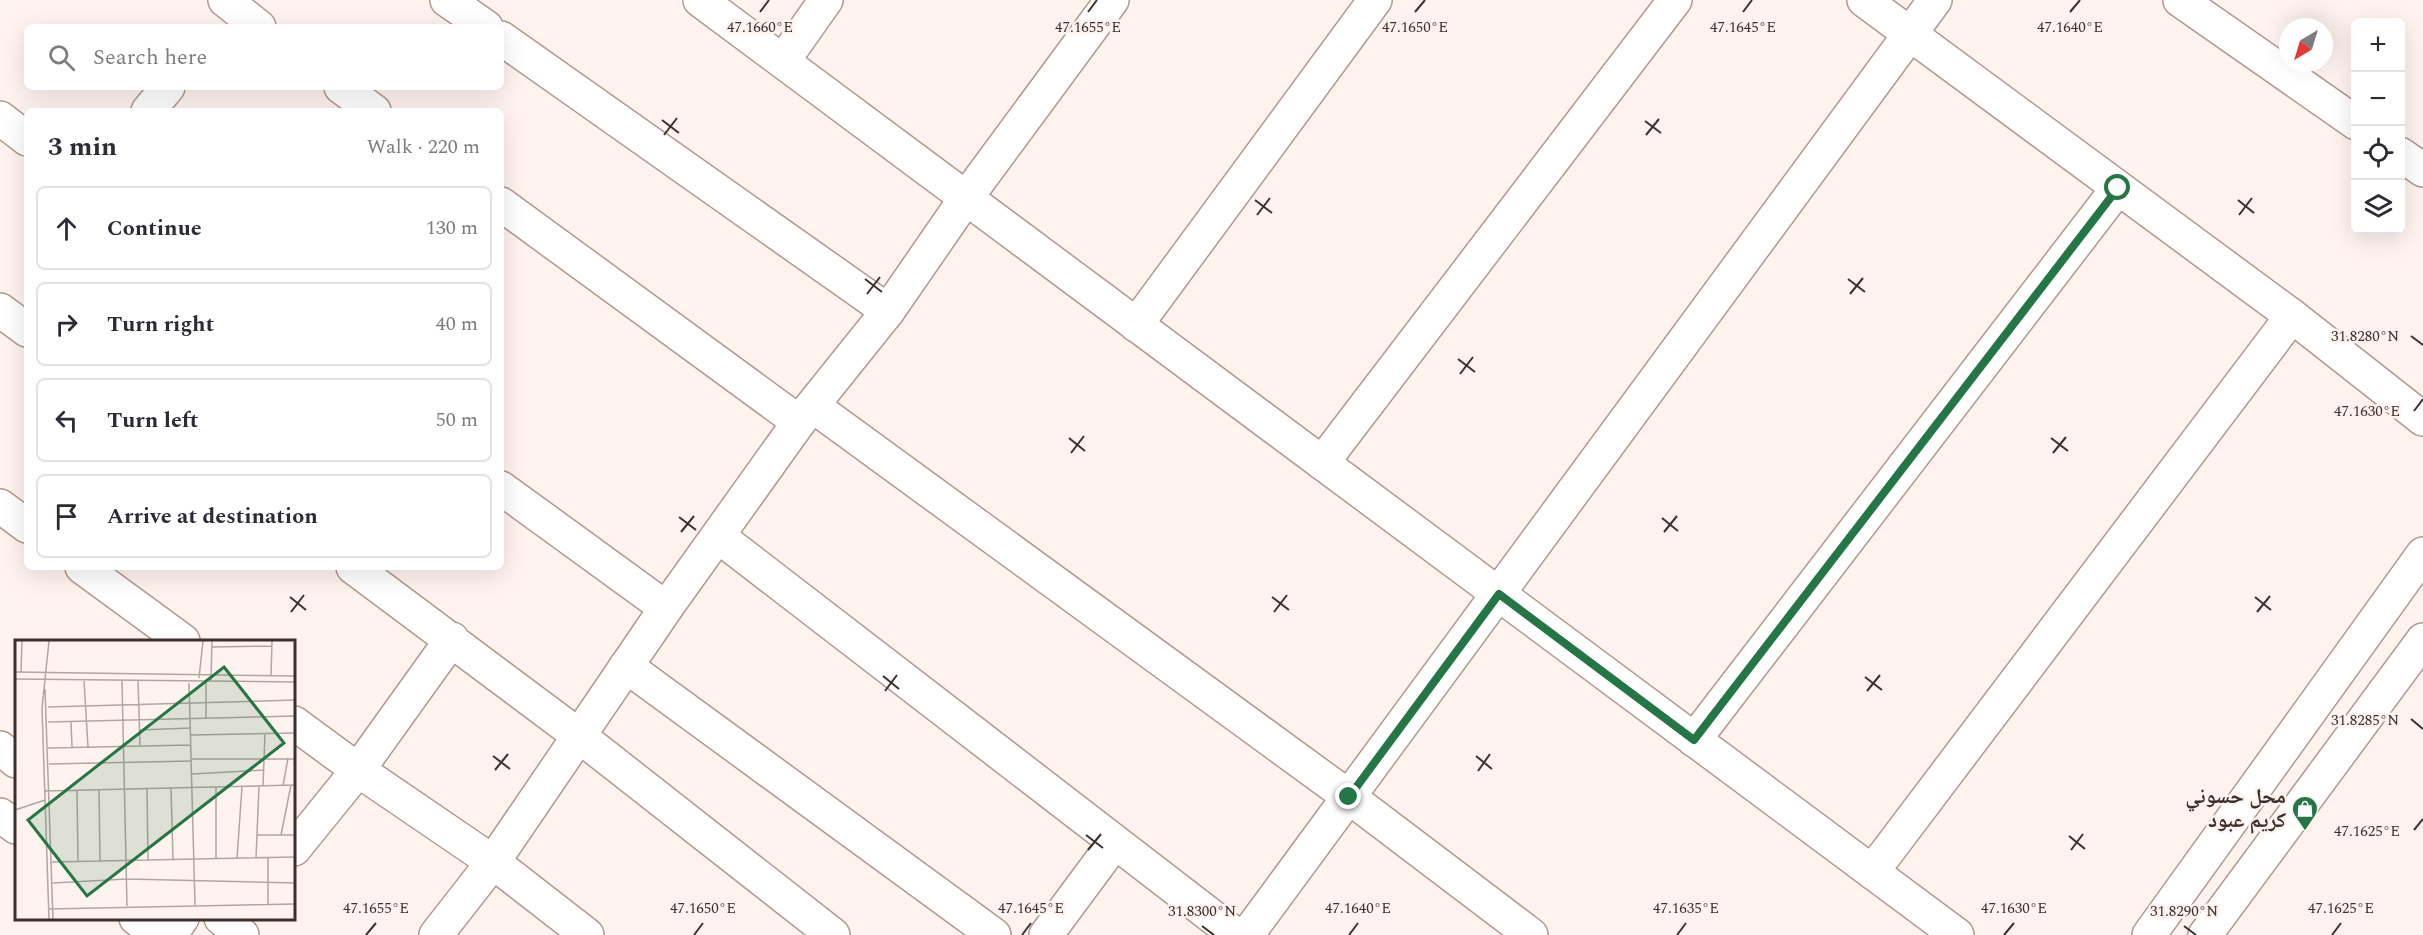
<!DOCTYPE html>
<meta charset="utf-8">
<style>
:root{--surface:#fff;--page:#f2f2f3;--text:#2b2b33;--muted:#7c7c81;--line:#e1e1e2}
body{margin:0;font-family:Spectral,"Noto Naskh Arabic",serif;background:var(--page);color:var(--text)}
.controls{position:absolute;right:18px;top:18px;display:grid;overflow:hidden;border-radius:9px;box-shadow:0 6px 24px #0002}
.controls button{width:54px;height:54px;display:grid;place-items:center;padding:0;border:0;border-bottom:2px solid var(--line);background:var(--surface);color:var(--text);font:30px sans-serif}
.compass{position:absolute;left:2279px;top:18px;width:54px;height:54px;border-radius:50%;background:var(--surface);box-shadow:0 6px 24px #0002;rotate:218deg}
.stop{position:absolute;width:18px;height:18px;margin:-14px;border:4px solid #257646;border-radius:50%;background:#fff}
.stop.end{background:#257646;border-color:#fff;box-shadow:0 2px 6px #0008}
.list{margin:0;padding:0;list-style:none}
h2{display:flex;justify-content:space-between;align-items:center;height:78px;margin:0;padding:0 24px;font-size:26px}
h2 small{font-size:20px;font-weight:400;color:var(--muted)}
.list li{display:grid;grid-template-columns:39px 1fr auto;gap:18px;align-items:center;box-sizing:border-box;height:84px;margin:0 12px 12px;padding:0 12px;border:2px solid var(--line);border-radius:9px}
.list b{display:block;font-size:22px;white-space:nowrap}
.list em{font-size:20px;font-style:normal;color:var(--muted)}
.icon{flex:none;width:33px;height:33px;fill:none;stroke:currentColor;stroke-width:2;stroke-linecap:round;stroke-linejoin:round}
.map{position:relative;flex:none;width:2423px;height:935px;overflow:hidden}
.search{position:absolute;background:var(--surface);box-shadow:0 6px 24px #0002;left:24px;top:24px;width:480px;height:66px;display:flex;align-items:center;gap:15px;box-sizing:border-box;padding:0 21px;border-radius:9px;color:var(--muted);font-size:22px}
.panel{position:absolute;background:var(--surface);box-shadow:0 6px 24px #0002;left:24px;top:108px;width:480px;height:462px;border-radius:9px}
.map>svg:first-child{display:block}
.lines{fill:none;stroke-linecap:round;stroke-linejoin:round}
.minor-casing{stroke:#b2988f;stroke-width:36}
.tertiary-casing{stroke:#b2988f;stroke-width:36}
.minor{stroke:#fff;stroke-width:33}
.tertiary{stroke:#fff;stroke-width:33}
.route{stroke:#257646;stroke-width:8}
.ticks{fill:none;stroke:#3b302d;stroke-width:2}
.labels{text-anchor:middle;dominant-baseline:central;stroke-width:5;stroke-linejoin:round;paint-order:stroke}
.poi-label{font-size:21px;font-weight:bold;fill:#3b302d;stroke:#fef3ef;text-anchor:end}
.inset-road{fill:none;stroke:#b0a5a1;stroke-width:1.5}
.view{fill:#257646;fill-opacity:0.15;stroke:#257646;stroke-width:3}
.inset-edge{fill:none;stroke:#3b302d;stroke-width:3}
.ticks-label{font-size:15px;text-anchor:middle;fill:#3b302d;stroke:#fef3ef;stroke-width:5;stroke-linejoin:round;paint-order:stroke}
</style>
<div class="map">
<svg width="2423" height="935" viewBox="0 0 2423 935">
<rect width="100%" height="100%" fill="#fef3ef"/>
<g class="lines">
<defs>
<g id="minor">
<path d="M 225,0 L 259,27"/>
<path d="M 447,0 L 486,27"/>
<path d="M 700,0 L 1957,935"/>
<path d="M 1864,0 L 2292,316 L 2423,419"/>
<path d="M 2180,0 L 2356,123"/>
<path d="M 501,38 L 888,311"/>
<path d="M 783,61 L 826,0"/>
<path d="M 341,87 L 374,111"/>
<path d="M 148,111 L 168,87"/>
<path d="M 0,118 L 27,139"/>
<path d="M 2400,154 L 2423,170"/>
<path d="M 501,204 L 799,422"/>
<path d="M 0,310 L 27,330"/>
<path d="M 1136,325 L 1375,0"/>
<path d="M 813,406 L 1349,797 L 1531,935"/>
<path d="M 1322,463 L 1675,0"/>
<path d="M 501,488 L 666,608"/>
<path d="M 0,506 L 27,526"/>
<path d="M 718,536 L 1236,935"/>
<path d="M 82,567 L 183,641"/>
<path d="M 353,567 L 578,735 L 833,935"/>
<path d="M 626,666 L 994,935"/>
<path d="M 294,723 L 358,770 L 493,862 L 587,935"/>
<path d="M 1694,740 L 2118,188"/>
<path d="M 0,748 L 16,761"/>
<path d="M 0,815 L 16,827"/>
<path d="M 294,849 L 358,770 L 452,639"/>
<path d="M 1872,872 L 2292,316"/>
<path d="M 136,918 L 158,935"/>
<path d="M 436,935 L 493,862 L 666,608 L 799,422 L 888,311 L 966,198 L 1112,0"/>
<path d="M 1046,935 L 1115,842"/>
<path d="M 1247,935 L 1935,0"/>
</g>
<g id="tertiary">
<path d="M 221,918 L 242,935"/>
<path d="M 170,935 L 182,918"/>
<path d="M 2149,935 L 2423,554"/>
<path d="M 2205,935 L 2423,640"/>
</g>
</defs>
<use href="#minor" class="minor-casing"/>
<use href="#tertiary" class="tertiary-casing"/>
<use href="#minor" class="minor"/>
<use href="#tertiary" class="tertiary"/>
</g>
<g class="lines">
<path class="route" d="M 1349,797 L 1499,594 L 1694,740 L 2118,188"/>
</g>
<path class="ticks" d="M 760,12 L 769,0M 1088,12 L 1097,0M 1415,12 L 1425,0M 1743,12 L 1752,0M 2070,12 L 2080,0M 662,120 L 679,133M 1645,121 L 1661,133M 664,135 L 677,118M 1646,135 L 1659,119M 1255,200 L 1272,213M 2238,200 L 2254,213M 1257,215 L 1270,198M 2239,215 L 2252,198M 865,279 L 882,292M 1848,279 L 1865,292M 867,294 L 880,277M 1850,294 L 1863,278M 2411,336 L 2423,345M 1458,359 L 1475,372M 1460,374 L 1473,357M 2414,411 L 2423,399M 1069,438 L 1085,451M 2051,438 L 2068,451M 1071,453 L 1084,436M 2053,453 L 2066,437M 679,517 L 696,530M 1662,518 L 1678,531M 681,532 L 694,516M 1664,532 L 1677,516M 290,597 L 306,610M 1272,597 L 1289,610M 2255,597 L 2271,610M 291,612 L 304,595M 1274,612 L 1287,595M 2257,612 L 2270,596M 883,676 L 899,689M 1865,677 L 1882,690M 885,691 L 897,675M 1867,691 L 1880,675M 2411,719 L 2423,729M 493,756 L 510,769M 1476,756 L 1492,769M 495,770 L 508,754M 1478,771 L 1490,754M 2414,830 L 2423,819M 1086,835 L 1103,848M 2069,836 L 2085,849M 1088,850 L 1101,834M 2071,850 L 2083,834M 1202,926 L 1214,935M 2184,926 L 2196,935M 366,935 L 376,923M 694,935 L 703,923M 1022,935 L 1031,923M 1349,935 L 1358,923M 1677,935 L 1686,923M 2004,935 L 2014,923M 2332,935 L 2341,923"/>
<defs>
<symbol id="shop-pin" viewBox="-11 -11 22 30"><path d="M0 17L-7.5 6A9.5 9.5 0 1 1 7.5 6Z" fill="#257646" stroke="#fef3ef"/><path d="M-5-2.5h2.3a2.7 3.5 0 0 1 5.4 0H5L5.5 6h-11ZM-1.5-2.5h3a1.5 2.3 0 0 0-3 0Z" fill="#fff"/></symbol>
</defs>
<g fill-rule="evenodd">
<use href="#shop-pin" x="2290" y="794" width="30" height="40"/>
</g>
<g class="labels">
<g class="poi-label">
<text x="2286" y="797">محل حسوني<tspan x="2286" dy="24">كريم عبود</tspan></text>
</g>
</g>
<g transform="translate(15 640)">
<rect width="280" height="280" fill="#fef3ef"/>
<path class="inset-road" d="M 197,7 L 257,6M 0,32 L 281,36M 6,32 L 7,1M 256,36 L 257,1M 184,38 L 188,1M 0,39 L 281,42M 196,40 L 197,1M 69,41 L 73,107M 107,41 L 112,266M 123,41 L 125,105M 191,42 L 191,79M 174,43 L 180,265M 30,49 L 38,280M 33,67 L 281,60M 33,82 L 281,76M 56,82 L 57,107M 124,90 L 176,88M 176,95 L 281,93M 33,108 L 176,105M 177,119 L 281,119M 34,124 L 177,121M 177,134 L 248,130M 248,146 L 250,93M 268,146 L 273,118M 156,148 L 158,219M 132,149 L 133,220M 62,150 L 63,222M 84,150 L 85,221M 30,151 L 281,145M 0,170 L 30,160M 242,195 L 281,195M 266,195 L 276,145M 201,218 L 201,147M 222,218 L 227,147M 241,218 L 244,146M 37,222 L 281,217M 38,243 L 112,239 L 281,243M 253,264 L 253,217M 33,269 L 281,264M 34,280 L 27,68 L 34,1"/>
<path class="view" d="M 209,27 L 269,103 L 72,256 L 13,180 Z"/>
<rect width="280" height="280" class="inset-edge"/>
</g>
<g class="ticks-label">
<text x="760" y="32">47.1660°E</text>
<text x="1088" y="32">47.1655°E</text>
<text x="1415" y="32">47.1650°E</text>
<text x="1743" y="32">47.1645°E</text>
<text x="2070" y="32">47.1640°E</text>
<text x="2365" y="341">31.8280°N</text>
<text x="2367" y="416">47.1630°E</text>
<text x="2365" y="725">31.8285°N</text>
<text x="2367" y="836">47.1625°E</text>
<text x="376" y="913">47.1655°E</text>
<text x="703" y="913">47.1650°E</text>
<text x="1031" y="913">47.1645°E</text>
<text x="1358" y="913">47.1640°E</text>
<text x="1686" y="913">47.1635°E</text>
<text x="2014" y="913">47.1630°E</text>
<text x="2341" y="913">47.1625°E</text>
<text x="1202" y="916">31.8300°N</text>
<text x="2184" y="916">31.8290°N</text>
</g>
</svg>
<div class="controls">
<button>+</button>
<button>−</button>
<button><svg class="icon" aria-label="locate" viewBox="0 0 24 24"><circle cx="12" cy="12" r="6"/><path d="M12 2v4M12 18v4M2 12h4M18 12h4"/></svg></button>
<button><svg class="icon" aria-label="layers" viewBox="0 0 24 24"><path d="M12 4l9 5-9 5-9-5zM3 14l9 5 9-5"/></svg></button>
</div>
<svg class="compass" viewBox="-18 -18 36 36"><path d="M0-13l5 13h-10z" fill="#e53935"/><path d="M0 13l5-13h-10z" fill="#7c7c81"/></svg>
<div class="stop" style="left:2118px;top:188px"></div>
<div class="stop end" style="left:1349px;top:797px"></div>
<div class="search"><svg class="icon" aria-label="search" viewBox="0 0 24 24"><circle cx="10" cy="10" r="6"/><path d="M15 15l6 6"/></svg>Search here</div>
<section class="panel">
<h2>3 min<small>Walk · 220 m</small></h2>
<ul class="list">
<li><svg class="icon" aria-label="ahead" viewBox="0 0 24 24"><path d="M12 20V5M6 11l6-6 6 6"/></svg><div><b>Continue</b></div><em>130 m</em></li>
<li><svg class="icon" aria-label="right" viewBox="0 0 24 24"><path d="M7 20v-9h11M14 6l5 5-5 5"/></svg><div><b>Turn right</b></div><em>40 m</em></li>
<li><svg class="icon" aria-label="left" viewBox="0 0 24 24"><path d="M17 20v-9H6M10 6l-5 5 5 5"/></svg><div><b>Turn left</b></div><em>50 m</em></li>
<li><svg class="icon" aria-label="arrive" viewBox="0 0 24 24"><path d="M6 21V4h12l-3 4 3 4H6"/></svg><div><b>Arrive at destination</b></div></li>
</ul>
</section>
</div>
